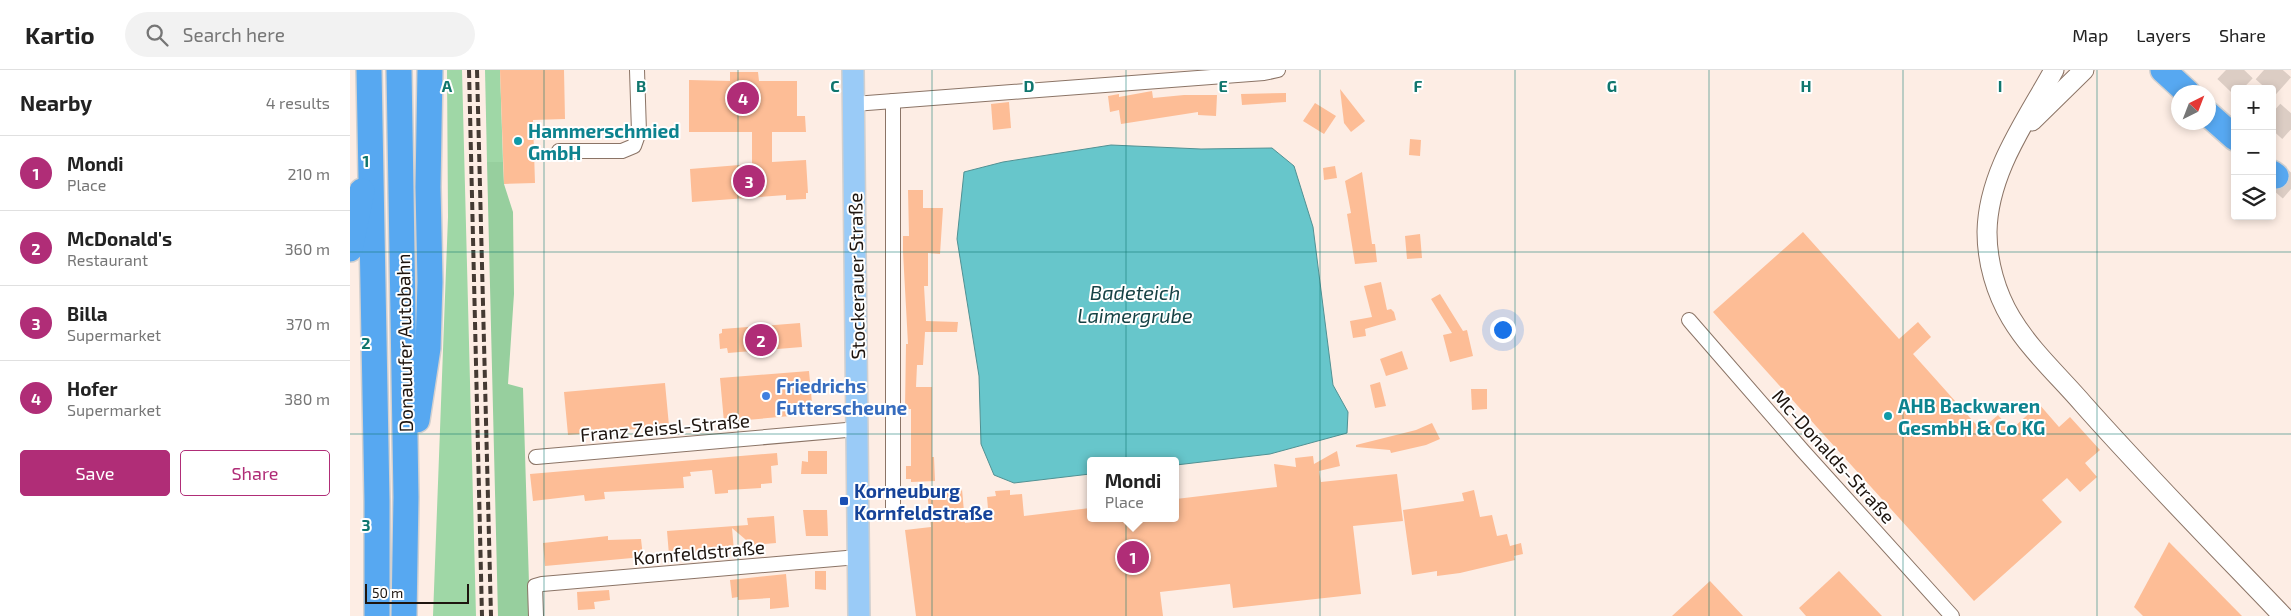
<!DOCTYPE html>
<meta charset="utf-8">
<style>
:root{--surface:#fff;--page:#f2f2f2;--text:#222;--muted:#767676;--line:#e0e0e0;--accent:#b02d77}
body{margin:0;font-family:"Exo 2",sans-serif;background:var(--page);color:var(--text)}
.controls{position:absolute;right:15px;top:15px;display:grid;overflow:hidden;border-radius:5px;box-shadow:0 2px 8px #0003}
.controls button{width:45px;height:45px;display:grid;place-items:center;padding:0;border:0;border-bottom:1px solid var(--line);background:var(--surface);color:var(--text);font:25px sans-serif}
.compass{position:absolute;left:1821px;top:15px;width:45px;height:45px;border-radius:50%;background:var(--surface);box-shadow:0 2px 8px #0003;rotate:42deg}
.scale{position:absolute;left:15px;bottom:12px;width:104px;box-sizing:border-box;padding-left:5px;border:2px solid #1e150f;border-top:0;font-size:14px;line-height:18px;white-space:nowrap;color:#1e150f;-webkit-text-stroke:4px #fff;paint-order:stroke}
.you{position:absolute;left:1152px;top:259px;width:18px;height:18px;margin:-12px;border:4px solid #fff;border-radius:50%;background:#1a73e8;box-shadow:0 0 0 8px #1a73e833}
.badge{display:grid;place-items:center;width:32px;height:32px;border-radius:50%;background:var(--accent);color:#fff;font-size:16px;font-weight:700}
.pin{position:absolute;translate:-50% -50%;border:2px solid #fff;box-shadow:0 1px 5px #0006}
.popup{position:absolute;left:737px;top:387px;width:92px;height:65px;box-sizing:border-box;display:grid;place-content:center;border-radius:5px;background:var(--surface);filter:drop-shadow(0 1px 4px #0005);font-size:16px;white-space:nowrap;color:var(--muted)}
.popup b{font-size:19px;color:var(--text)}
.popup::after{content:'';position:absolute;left:50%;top:100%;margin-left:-10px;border:10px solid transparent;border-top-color:var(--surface)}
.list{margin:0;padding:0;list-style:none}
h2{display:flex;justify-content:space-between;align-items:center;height:65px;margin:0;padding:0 20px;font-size:21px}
h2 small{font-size:16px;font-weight:400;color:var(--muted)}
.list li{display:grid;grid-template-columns:32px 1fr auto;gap:15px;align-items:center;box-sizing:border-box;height:75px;padding:0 20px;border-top:1px solid var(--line)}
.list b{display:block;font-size:19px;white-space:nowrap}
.list p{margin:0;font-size:16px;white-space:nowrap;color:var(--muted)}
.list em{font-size:16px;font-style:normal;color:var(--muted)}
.actions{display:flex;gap:10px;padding:15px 20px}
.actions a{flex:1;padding:11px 0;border:1px solid var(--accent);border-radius:5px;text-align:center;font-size:18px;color:var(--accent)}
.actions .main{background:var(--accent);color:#fff}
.icon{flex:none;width:28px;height:28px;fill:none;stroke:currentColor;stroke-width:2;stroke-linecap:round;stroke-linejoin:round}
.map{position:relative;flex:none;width:1941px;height:546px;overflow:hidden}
header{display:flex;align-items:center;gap:30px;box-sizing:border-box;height:70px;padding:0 25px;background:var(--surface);border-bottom:1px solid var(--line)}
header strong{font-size:24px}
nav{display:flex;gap:28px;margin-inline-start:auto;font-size:18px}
.search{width:350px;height:45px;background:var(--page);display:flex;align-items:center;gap:12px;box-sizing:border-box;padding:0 18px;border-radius:28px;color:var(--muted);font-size:19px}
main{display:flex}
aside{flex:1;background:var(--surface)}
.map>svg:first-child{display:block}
.green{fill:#9fd7a6}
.forest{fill:#97cf9e}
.water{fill:#67c6cb;stroke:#519193}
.building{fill:#fdbd96}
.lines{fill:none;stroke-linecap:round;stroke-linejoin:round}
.motorway-tunnel{stroke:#dccdc4;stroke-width:25;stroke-dasharray:25 12;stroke-linecap:butt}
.minor-casing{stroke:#8b7466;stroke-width:16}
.secondary-casing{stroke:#8b7466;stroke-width:21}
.primary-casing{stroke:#d2d0cf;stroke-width:24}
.motorway-casing{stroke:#d2d0cf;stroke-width:28}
.minor{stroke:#fff;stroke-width:14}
.secondary{stroke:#fff;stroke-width:19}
.primary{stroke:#9acbf7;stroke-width:21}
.motorway{stroke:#57a8f1;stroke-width:25}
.rail{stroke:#443a33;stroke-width:4;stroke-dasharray:8 4;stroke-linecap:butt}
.grid{fill:none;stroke:#0f766e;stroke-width:1;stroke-opacity:0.55}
.culture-dot{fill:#0f9aa8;stroke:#fff;stroke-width:2}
.shop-dot{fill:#3f7fe0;stroke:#fff;stroke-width:2}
.transit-dot{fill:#1a4fb4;stroke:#fff;stroke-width:2}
.labels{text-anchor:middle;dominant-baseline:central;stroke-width:4;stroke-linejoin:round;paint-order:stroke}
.culture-label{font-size:19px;font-weight:bold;fill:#0d838f;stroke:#fff;text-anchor:start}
.street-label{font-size:19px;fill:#1e150f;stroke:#fff}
.shop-label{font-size:19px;font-weight:bold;fill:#366cbe;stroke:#fff;text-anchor:start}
.transit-label{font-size:19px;font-weight:bold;fill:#164399;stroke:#fff;text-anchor:start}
.water-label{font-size:20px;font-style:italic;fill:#164245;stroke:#fff}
.grid-label{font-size:16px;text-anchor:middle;font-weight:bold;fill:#0f766e;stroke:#fff;stroke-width:4;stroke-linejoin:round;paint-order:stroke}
</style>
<header>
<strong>Kartio</strong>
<div class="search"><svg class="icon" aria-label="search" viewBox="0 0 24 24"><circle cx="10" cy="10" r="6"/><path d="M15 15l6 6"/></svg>Search here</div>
<nav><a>Map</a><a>Layers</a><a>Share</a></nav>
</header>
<main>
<aside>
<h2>Nearby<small>4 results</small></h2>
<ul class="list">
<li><span class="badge">1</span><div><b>Mondi</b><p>Place</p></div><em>210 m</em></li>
<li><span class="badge">2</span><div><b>McDonald's</b><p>Restaurant</p></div><em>360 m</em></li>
<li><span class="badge">3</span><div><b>Billa</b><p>Supermarket</p></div><em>370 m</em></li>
<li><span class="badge">4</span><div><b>Hofer</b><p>Supermarket</p></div><em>380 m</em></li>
</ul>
<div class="actions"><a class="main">Save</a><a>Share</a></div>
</aside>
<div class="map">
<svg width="1941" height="546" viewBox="0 0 1941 546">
<rect width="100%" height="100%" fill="#fdede4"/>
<g class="green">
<path d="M 97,0 L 112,0 L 126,546 L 83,546 L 98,147 Z"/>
<path d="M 135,0 L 150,0 L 153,92 L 137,92 Z"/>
</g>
<path class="forest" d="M 137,92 L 153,92 L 154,114 L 163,142 L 164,224 L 158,314 L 173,318 L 180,546 L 148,546 Z"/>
<path class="water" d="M 761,75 L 851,79 L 922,78 L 944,96 L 963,157 L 983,315 L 998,342 L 997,363 L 920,384 L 826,395 L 826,391 L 740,391 L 740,404 L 664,413 L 644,405 L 631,374 L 629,306 L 607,169 L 614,102 L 653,92 Z"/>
<g class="building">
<path d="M 150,0 L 214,0 L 215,49 L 183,50 L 185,113 L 154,114 Z"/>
<path d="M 380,2 L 408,2 L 409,11 L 447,11 L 447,46 L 455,46 L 456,62 L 422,62 L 422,92 L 456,90 L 458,123 L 456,123 L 456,129 L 436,130 L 436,125 L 342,132 L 340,99 L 402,94 L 402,62 L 339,62 L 339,10 L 380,11 Z"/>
<path d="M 990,19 L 1015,51 L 1001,62 L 994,53 Z"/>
<path d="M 802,21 L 803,28 L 834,25 L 867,25 L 866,46 L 848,45 L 848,42 L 771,54 L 769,40 L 760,42 L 758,26 L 769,24 L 769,27 Z"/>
<path d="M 936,23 L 936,32 L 892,35 L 891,24 Z"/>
<path d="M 659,32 L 661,58 L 643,60 L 641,34 Z"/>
<path d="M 965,33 L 986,46 L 974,64 L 953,51 Z"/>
<path d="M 1060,69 L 1071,70 L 1070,86 L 1059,85 Z"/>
<path d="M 985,96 L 987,108 L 974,110 L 973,98 Z"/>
<path d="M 1012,102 L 1022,174 L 1025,174 L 1027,192 L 1005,194 L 997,144 L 1001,143 L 995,111 Z"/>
<path d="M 558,120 L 573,120 L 573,138 L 593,138 L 590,184 L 578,183 L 578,216 L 574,216 L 576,251 L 608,252 L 607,262 L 575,262 L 573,295 L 567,295 L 566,317 L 582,317 L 582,387 L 584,387 L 585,411 L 561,412 L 561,409 L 556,409 L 556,396 L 561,396 L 561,339 L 555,339 L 556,274 L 558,274 L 553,182 L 553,166 L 559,166 Z"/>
<path d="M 1453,162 L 1549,269 L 1568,252 L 1581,267 L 1563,284 L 1631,360 L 1648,345 L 1661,360 L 1689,334 L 1709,357 L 1720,347 L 1750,380 L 1735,393 L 1747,407 L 1730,422 L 1717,408 L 1692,430 L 1712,452 L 1624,531 L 1363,242 Z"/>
<path d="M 1070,164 L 1072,188 L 1057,189 L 1055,166 Z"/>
<path d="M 1031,212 L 1037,240 L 1041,239 L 1044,242 L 1046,250 L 1015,259 L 1016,266 L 1003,268 L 1000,251 L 1022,247 L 1014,216 Z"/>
<path d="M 1090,224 L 1113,261 L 1117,260 L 1123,286 L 1100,292 L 1093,265 L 1102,263 L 1081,229 Z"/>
<path d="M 450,253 L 452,277 L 378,283 L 377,278 L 370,279 L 369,264 L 372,263 L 372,259 Z"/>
<path d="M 1052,281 L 1058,299 L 1036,306 L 1030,289 Z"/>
<path d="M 459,301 L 463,344 L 374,352 L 370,308 Z"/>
<path d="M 1030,312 L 1036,336 L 1025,338 L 1020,315 Z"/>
<path d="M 315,313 L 319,356 L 218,365 L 214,322 Z"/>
<path d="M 1121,319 L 1137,319 L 1137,339 L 1122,340 Z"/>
<path d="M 1082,353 L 1090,369 L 1076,375 L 1041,383 L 1040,380 L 1006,377 L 1006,375 L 1066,360 Z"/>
<path d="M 458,381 L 477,381 L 477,404 L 451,404 L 452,391 L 458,392 Z"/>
<path d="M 987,381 L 990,396 L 969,401 L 971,412 L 1047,404 L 1053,451 L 1003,456 L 1011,524 L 883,538 L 880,514 L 810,522 L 813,546 L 566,546 L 555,460 L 581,457 L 577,422 L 612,419 L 615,453 L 639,450 L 637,427 L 646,426 L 645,421 L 660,420 L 660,425 L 672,424 L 674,446 L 740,438 L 740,448 L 826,448 L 826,429 L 927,417 L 924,394 L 946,397 L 945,388 L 963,386 L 964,394 Z"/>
<path d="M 427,383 L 428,395 L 421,396 L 422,413 L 411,414 L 411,418 L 378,420 L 378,423 L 365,424 L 362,400 L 340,402 L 341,406 L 333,407 L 334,418 L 254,422 L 255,429 L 235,431 L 234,425 L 183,431 L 180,404 Z"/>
<path d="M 1124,420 L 1130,447 L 1142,445 L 1147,466 L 1157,464 L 1160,476 L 1171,473 L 1173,484 L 1164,486 L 1165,490 L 1110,503 L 1087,506 L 1087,501 L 1062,505 L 1053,440 L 1114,431 L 1112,423 Z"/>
<path d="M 453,440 L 477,440 L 478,466 L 456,466 Z"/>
<path d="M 424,446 L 426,473 L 402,475 L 382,458 L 384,481 L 319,485 L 317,461 L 398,455 L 397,448 Z"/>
<path d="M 258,466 L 258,470 L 291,469 L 293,487 L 195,496 L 193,473 Z"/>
<path d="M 1819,472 L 1892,546 L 1793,546 L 1784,537 Z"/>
<path d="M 465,501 L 476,501 L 476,520 L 465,519 Z"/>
<path d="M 1489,501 L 1532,546 L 1456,546 L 1449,538 Z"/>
<path d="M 436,504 L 439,537 L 420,539 L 420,528 L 388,530 L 388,527 L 382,528 L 380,510 Z"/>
<path d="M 1360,511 L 1393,546 L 1322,546 Z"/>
<path d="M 259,520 L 260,530 L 244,532 L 245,539 L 228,540 L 227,522 Z"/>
</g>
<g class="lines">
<g class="motorway-tunnel">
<path d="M 1876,0 L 1896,19"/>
<path d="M 1914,0 L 1941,24"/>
<path d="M 1922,43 L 1941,60"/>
<path d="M 1926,106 L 1941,119"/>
</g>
<defs>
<g id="minor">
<path d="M 504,34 L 914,3 L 928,0"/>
<path d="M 209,81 L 272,81 L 284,76 L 289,62 L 287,0"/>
<path d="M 1339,250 L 1453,381 L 1602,546"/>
<path d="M 186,387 L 508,359"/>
<path d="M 543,441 L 543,31"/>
<path d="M 186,546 L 185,516 L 192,514 L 508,487"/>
</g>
<g id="secondary">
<path d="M 1704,0 C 1676,51 1638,102 1637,162 C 1637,192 1646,223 1661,248 C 1680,280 1710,307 1734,335 C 1798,407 1866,476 1933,546"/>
<path d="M 1682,51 L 1734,0"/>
</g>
<path id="primary" d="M 503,0 L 509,546"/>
<g id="motorway">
<path d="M 19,0 L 27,431 L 27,546"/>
<path d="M 49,0 L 56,427 L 54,546"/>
<path d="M 1813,0 L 1837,22"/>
<path d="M 1858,44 L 1885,68"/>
<path d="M 1922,103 L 1926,106"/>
<path d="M 0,179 L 12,121"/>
<path d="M 67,350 L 78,278 L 80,212 L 78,117 L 80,0"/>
</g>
</defs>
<use href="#minor" class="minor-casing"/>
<use href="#secondary" class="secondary-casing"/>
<use href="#primary" class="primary-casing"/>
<use href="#motorway" class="motorway-casing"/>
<use href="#minor" class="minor"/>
<use href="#secondary" class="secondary"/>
<use href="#primary" class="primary"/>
<use href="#motorway" class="motorway"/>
<g class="rail">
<path d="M 119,0 L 132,546"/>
<path d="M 127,0 L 141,546"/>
</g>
</g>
<path class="grid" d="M 194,0 L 194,546M 388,0 L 388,546M 582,0 L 582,546M 776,0 L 776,546M 970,0 L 970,546M 1165,0 L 1165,546M 1359,0 L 1359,546M 1553,0 L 1553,546M 1747,0 L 1747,546M 0,182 L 1941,182M 0,364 L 1941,364"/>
<g class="culture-dot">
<circle cx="168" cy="71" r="5"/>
<circle cx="1538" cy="346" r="5"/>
</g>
<circle class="shop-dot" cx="416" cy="326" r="5"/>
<rect class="transit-dot" x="489" y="426" width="10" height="10" rx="2.5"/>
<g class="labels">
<g class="culture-label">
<text x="178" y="60">Hammerschmied<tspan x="178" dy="22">GmbH</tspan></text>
<text x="1548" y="335">AHB Backwaren<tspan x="1548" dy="22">GesmbH &amp; Co KG</tspan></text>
</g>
<g class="street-label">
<text transform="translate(506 206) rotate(-91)">Stockerauer Straße</text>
<text transform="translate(54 273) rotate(-91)">Donauufer Autobahn</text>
<text transform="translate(315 357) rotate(-5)">Franz Zeissl-Straße</text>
<text transform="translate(1484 386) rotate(48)">Mc-Donalds-Straße</text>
<text transform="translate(349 482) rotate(-5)">Kornfeldstraße</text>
</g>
<g class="shop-label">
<text x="426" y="315">Friedrichs<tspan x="426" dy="22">Futterscheune</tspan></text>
</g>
<g class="transit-label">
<text x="504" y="420">Korneuburg<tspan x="504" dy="22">Kornfeldstraße</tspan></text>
</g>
<g class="water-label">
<text x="785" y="222">Badeteich<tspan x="785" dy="23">Laimergrube</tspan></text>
</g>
</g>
<g class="grid-label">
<text x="97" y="22">A</text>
<text x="291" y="22">B</text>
<text x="485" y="22">C</text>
<text x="679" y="22">D</text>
<text x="873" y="22">E</text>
<text x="1068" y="22">F</text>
<text x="1262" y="22">G</text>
<text x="1456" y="22">H</text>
<text x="1650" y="22">I</text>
<text x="16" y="97">1</text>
<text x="16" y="279">2</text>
<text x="16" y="461">3</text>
</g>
</svg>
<div class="controls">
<button>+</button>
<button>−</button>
<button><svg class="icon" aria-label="layers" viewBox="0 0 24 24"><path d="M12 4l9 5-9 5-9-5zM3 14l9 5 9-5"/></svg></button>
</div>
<svg class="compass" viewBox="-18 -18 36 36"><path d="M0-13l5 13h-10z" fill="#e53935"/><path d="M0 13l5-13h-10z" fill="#767676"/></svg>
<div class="scale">50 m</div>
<div class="you"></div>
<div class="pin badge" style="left:783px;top:487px">1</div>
<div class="popup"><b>Mondi</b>Place</div>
<div class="pin badge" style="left:411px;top:270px">2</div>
<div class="pin badge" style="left:399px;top:111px">3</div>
<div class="pin badge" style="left:393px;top:28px">4</div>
</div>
</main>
